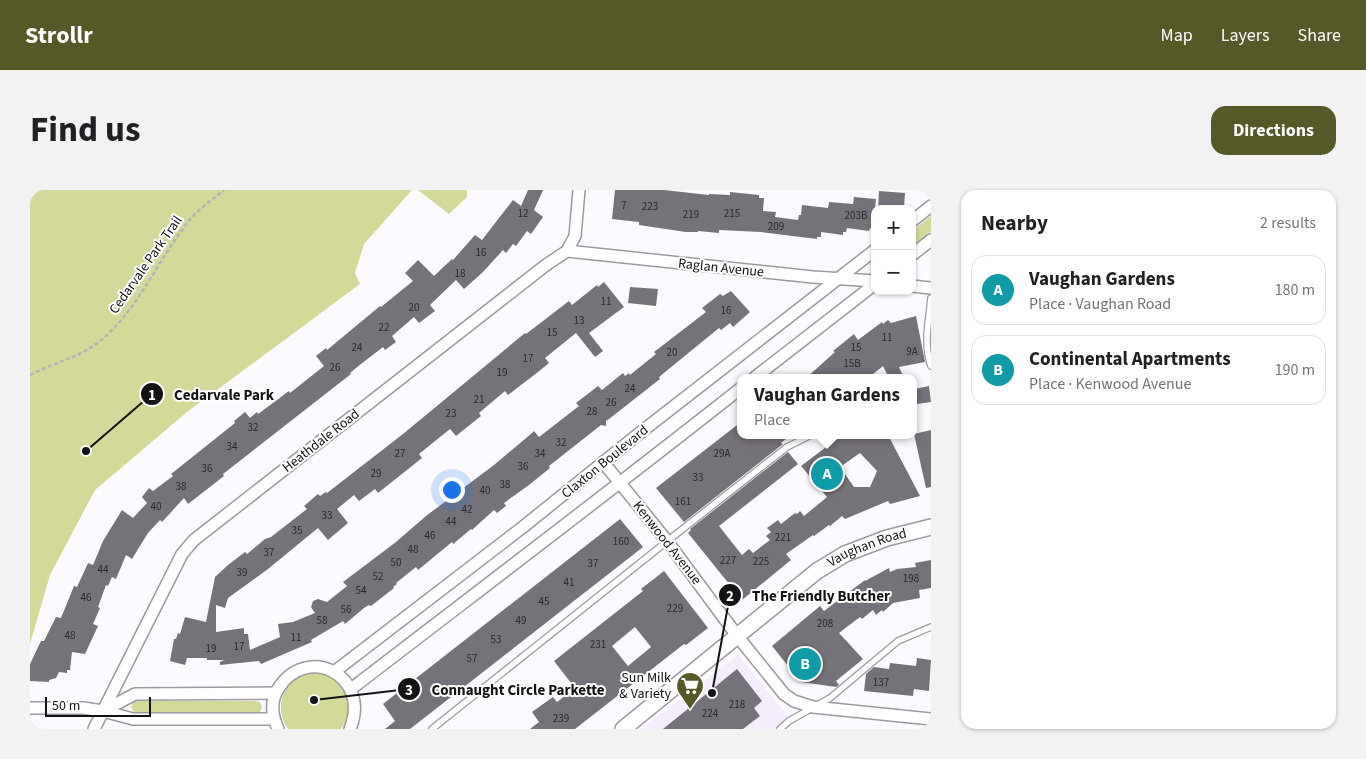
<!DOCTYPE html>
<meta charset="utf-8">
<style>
:root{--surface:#fff;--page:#f2f2f2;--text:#202124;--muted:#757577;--line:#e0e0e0;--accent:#565927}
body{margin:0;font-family:"Source Sans 3",sans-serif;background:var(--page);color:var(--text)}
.controls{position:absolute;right:15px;top:15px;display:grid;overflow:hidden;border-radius:10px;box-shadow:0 1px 4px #0004}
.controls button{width:45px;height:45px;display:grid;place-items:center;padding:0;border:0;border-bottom:1px solid var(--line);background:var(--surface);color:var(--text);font:25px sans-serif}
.scale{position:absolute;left:15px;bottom:12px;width:106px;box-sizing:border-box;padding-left:5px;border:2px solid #131214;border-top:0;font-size:14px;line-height:18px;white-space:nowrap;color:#131214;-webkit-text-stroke:4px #fff;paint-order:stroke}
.you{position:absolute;left:421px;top:299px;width:18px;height:18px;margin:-12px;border:4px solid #fff;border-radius:50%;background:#1a73e8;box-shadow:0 0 0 8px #1a73e833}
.badge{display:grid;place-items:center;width:32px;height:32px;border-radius:50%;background:var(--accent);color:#fff;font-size:16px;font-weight:700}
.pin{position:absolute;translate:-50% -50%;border:2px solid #fff;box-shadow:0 1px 5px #0006}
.popup{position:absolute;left:707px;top:184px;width:180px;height:65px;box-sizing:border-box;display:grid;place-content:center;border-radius:10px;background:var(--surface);filter:drop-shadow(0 1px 4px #0005);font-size:16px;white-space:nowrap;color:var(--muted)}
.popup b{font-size:19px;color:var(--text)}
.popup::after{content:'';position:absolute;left:50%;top:100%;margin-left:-10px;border:10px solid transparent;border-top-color:var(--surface)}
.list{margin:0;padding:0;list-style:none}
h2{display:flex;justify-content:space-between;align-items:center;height:65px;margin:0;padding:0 20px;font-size:21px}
h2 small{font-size:16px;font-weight:400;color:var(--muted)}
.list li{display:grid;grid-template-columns:32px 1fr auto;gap:15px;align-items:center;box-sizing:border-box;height:70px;margin:0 10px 10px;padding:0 10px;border:1px solid var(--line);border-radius:15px}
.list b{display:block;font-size:19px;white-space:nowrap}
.list p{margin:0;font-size:16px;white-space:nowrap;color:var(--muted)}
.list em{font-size:16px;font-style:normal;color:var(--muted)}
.map{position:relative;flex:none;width:901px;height:539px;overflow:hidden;border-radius:15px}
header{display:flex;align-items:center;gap:30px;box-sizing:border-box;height:70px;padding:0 25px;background:var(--accent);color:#fff}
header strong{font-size:24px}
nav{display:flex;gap:28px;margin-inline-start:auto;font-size:18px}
.intro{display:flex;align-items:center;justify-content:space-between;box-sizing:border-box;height:120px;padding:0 30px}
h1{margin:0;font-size:35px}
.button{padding:12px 22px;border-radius:15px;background:var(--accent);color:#fff;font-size:18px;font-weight:700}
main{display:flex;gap:30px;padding:0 30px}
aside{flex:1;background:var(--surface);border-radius:15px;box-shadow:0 1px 4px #0004}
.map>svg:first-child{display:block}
.built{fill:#f4edfb}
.green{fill:#d3d998}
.building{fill:#767279;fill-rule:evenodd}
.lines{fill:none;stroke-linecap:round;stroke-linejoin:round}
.lane-casing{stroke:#9d99a0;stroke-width:8}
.street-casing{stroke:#9d99a0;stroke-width:14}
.secondary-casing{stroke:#9d99a0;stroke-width:18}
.path{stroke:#b4b2b7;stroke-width:2.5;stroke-dasharray:4 2.5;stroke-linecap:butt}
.lane{stroke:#fff;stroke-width:5.5}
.street{stroke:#fff;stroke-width:11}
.secondary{stroke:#fff;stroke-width:15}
.labels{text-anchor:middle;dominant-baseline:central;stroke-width:4;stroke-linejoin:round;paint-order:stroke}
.number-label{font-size:11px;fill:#2c2a2d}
.street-label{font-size:14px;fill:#131214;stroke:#fff}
.poi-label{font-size:14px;fill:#131214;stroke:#fff;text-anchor:end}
.leader{fill:none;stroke:#131214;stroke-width:2}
.callout-dot{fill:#131214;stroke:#fff;stroke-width:2}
.mark-label{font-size:15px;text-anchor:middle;font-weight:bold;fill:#fff}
.callout-label{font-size:15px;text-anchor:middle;font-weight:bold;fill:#131214;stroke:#fff;stroke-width:4;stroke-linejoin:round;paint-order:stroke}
</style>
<header>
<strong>Strollr</strong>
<nav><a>Map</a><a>Layers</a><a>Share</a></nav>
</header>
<div class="intro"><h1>Find us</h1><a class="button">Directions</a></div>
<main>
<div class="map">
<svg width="901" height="539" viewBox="0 0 901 539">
<rect width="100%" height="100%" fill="#fcfaff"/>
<path class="built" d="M 708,465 L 762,531 L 752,539 L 611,539 Z"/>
<g class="green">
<path d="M 0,0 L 382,0 L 334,54 L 325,83 L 330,94 L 157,222 L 65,300 L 20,385 L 0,454 Z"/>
<path d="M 388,0 L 437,0 L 437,7 L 419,24 Z"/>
<path d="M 901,26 L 901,42 L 882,57 L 882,41 Z"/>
<path d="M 285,483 C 313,486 328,516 311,539 L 258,539 C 241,515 256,484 285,483 Z"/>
<path d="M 108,511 L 225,511 L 230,512 L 232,517 L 230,522 L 228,523 L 108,523 L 103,521 L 101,517 L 103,513 Z"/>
</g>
<g class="building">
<path d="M 498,0 L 513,0 L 504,20 L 513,27 L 501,44 L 497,41 L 486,56 L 483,54 L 476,63 L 473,60 L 453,82 L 434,99 L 426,90 L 400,115 L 405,121 L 389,133 L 384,127 L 362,146 L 366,152 L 355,160 L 353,157 L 331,174 L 320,183 L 321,184 L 193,284 L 194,286 L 158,314 L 154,308 L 132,332 L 130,330 L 118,343 L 102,369 L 96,365 L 86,389 L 82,387 L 78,396 L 76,395 L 68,417 L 70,418 L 63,434 L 68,436 L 55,464 L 42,462 L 40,480 L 37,480 L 37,483 L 29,482 L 26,488 L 19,490 L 19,492 L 0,491 L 0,474 L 11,451 L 14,451 L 26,427 L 31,428 L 44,396 L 47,397 L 58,373 L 63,375 L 73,351 L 92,320 L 103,328 L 117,313 L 112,307 L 119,298 L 123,301 L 143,286 L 141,284 L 205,233 L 204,231 L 215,222 L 220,228 L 227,222 L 228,224 L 259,201 L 260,203 L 294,176 L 286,166 L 296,158 L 297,160 L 350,116 L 351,117 L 383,91 L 375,83 L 388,70 L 404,86 L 422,69 L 423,70 L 445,45 L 452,50 L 483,10 L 491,16 Z"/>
<path d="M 585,0 L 634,0 L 679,5 L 679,4 L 700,5 L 700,2 L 729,5 L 729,8 L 734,8 L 733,21 L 746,22 L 745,27 L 768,30 L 769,25 L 771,25 L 772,15 L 798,18 L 799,12 L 823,14 L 824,7 L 846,9 L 843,39 L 840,38 L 839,41 L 817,38 L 816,42 L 813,42 L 813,45 L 791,42 L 791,47 L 787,47 L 787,49 L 731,42 L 689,40 L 689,43 L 668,41 L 668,42 L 656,42 L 609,35 L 609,32 L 582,29 Z"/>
<path d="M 849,1 L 875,3 L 874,18 L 848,19 Z"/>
<path d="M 574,92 L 594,117 L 559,143 L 573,161 L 565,167 L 546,143 L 515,168 L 519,173 L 508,182 L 478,205 L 475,201 L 449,223 L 451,226 L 426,246 L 420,239 L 389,264 L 392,268 L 348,303 L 345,299 L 329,311 L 324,305 L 307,319 L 318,333 L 298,350 L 288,338 L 238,379 L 198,408 L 195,418 L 186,415 L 186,442 L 214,438 L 214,444 L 218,444 L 220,460 L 250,447 L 248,434 L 263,432 L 285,423 L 281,417 L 283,411 L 288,409 L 297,412 L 317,396 L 313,392 L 366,352 L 396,326 L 464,275 L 502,243 L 504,241 L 509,247 L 549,216 L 546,213 L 568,196 L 572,200 L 593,183 L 595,186 L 599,183 L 600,185 L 626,164 L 624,162 L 676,122 L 672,118 L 690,104 L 693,106 L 701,101 L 720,122 L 703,137 L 700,133 L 691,140 L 689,138 L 629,187 L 630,189 L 579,229 L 576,231 L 576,236 L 571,235 L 519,276 L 520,278 L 499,295 L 474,313 L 476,316 L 467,323 L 464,320 L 442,340 L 441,339 L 423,354 L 422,352 L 388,380 L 386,377 L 366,393 L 367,394 L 363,397 L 364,398 L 341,416 L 339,415 L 334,418 L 315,434 L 313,431 L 281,450 L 282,452 L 231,474 L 229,471 L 190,475 L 190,472 L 194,470 L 177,470 L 177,468 L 157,468 L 155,475 L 140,471 L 144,449 L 146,449 L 148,443 L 150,444 L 155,427 L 176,432 L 185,387 L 198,375 L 215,362 L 217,364 L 235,349 L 241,347 L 277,319 L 274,316 L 288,304 L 290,306 L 296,302 L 297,303 L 373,244 L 495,143 L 496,144 L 539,111 L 542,115 L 567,95 L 568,97 Z"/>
<path d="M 600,97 L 628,99 L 626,116 L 598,113 Z"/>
<path d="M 886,126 L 895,172 L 869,177 L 874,188 L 859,188 L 853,176 L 838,188 L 776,188 L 805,162 L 803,161 L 824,144 L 828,150 L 852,132 L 853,134 L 858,130 L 861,133 Z"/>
<path d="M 899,196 L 901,212 L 887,214 L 885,199 Z"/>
<path d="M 711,232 L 711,245 L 761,245 L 751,253 L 753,254 L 654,332 L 626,298 Z"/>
<path d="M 901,240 L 901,297 L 896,298 L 884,244 Z"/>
<path d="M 812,245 L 858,245 L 890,306 L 860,314 L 858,311 L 815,329 L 812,326 L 800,336 L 799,335 L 784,346 L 783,345 L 756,364 L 761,370 L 712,410 L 658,343 L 661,340 L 660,339 L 758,262 L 768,274 L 689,336 L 712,365 L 719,359 L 723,363 L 740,350 L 736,346 L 741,342 L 737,338 L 748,330 L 751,334 L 765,323 L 767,324 L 770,321 L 774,326 L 797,307 L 771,276 ZM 830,263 L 847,281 L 840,297 L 824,297 L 810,277 Z"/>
<path d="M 590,329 L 613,357 L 380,539 L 355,539 L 365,531 L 353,514 Z"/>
<path d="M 901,370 L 901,398 L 889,400 L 890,408 L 863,413 L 853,422 L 852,420 L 846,425 L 843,420 L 832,429 L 830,427 L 809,443 L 833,469 L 806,491 L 809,495 L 806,497 L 771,492 L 742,456 L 790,416 L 794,421 L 835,390 L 835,391 L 859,378 L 860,382 L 867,379 L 886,377 L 885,373 Z"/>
<path d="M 634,381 L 678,438 L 656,455 L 654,454 L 545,539 L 500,539 L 509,532 L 502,522 L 523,507 L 527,512 L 545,498 L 524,471 L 613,401 L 611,399 ZM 605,437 L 621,457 L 598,476 L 582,456 Z"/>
<path d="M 887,468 L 901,470 L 899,501 L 884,499 L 883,506 L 834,501 L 836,484 L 844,477 L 859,479 L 860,473 L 886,476 Z"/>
<path d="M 707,479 L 732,511 L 724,518 L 730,526 L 713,539 L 633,539 Z"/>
</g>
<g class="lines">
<defs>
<g id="lane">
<path d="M 901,108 C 899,131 893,153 901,176"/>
<path d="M 402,539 L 645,345 L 757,257 L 781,245"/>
<path d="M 750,539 L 759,531 L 800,508 L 868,451 L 901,437"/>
</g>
<g id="street">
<path d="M 882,31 L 901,16"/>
<path d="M 537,61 L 783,87 L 845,91"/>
<path d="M 882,65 L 901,50"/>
<path d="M 882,96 L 901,98"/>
<path d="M 724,188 L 845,94"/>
<path d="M 573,272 L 637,351 L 708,447 L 754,504 L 764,511 L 783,517 L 901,529"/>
<path d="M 304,482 L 493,337 L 611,242 L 845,60"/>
<path d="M 321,499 C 451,399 582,300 711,198"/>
<path d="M 0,518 L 53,518 L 73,521 L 103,529 L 244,529"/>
<path d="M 73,521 L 105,504 L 245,503"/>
<path d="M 64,539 L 152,364 L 164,350 L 516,75 L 537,61 L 545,46 L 549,0"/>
<path d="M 248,539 C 242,526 240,512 248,499 C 276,453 342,485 320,539"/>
</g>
<g id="secondary">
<path id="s1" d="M 593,539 L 787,381 L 815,364 L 857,348 L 901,337"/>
</g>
</defs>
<use href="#lane" class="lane-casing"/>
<use href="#street" class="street-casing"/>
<use href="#secondary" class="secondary-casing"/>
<path class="path" d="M 0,185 C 27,171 54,167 77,145 C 110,114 128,71 155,36 C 165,21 181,11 194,0"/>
<use href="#lane" class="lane"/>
<use href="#street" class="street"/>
<use href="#secondary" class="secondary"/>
</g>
<defs>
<symbol id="supermarket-pin" viewBox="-11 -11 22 30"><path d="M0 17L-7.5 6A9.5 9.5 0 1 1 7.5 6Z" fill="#565927" stroke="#fff"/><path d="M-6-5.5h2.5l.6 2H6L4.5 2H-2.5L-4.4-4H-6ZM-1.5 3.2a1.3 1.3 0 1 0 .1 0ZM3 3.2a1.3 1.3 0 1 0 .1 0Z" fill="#fff"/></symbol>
</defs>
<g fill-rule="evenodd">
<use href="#supermarket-pin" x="644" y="480" width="32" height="43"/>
</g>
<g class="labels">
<g class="number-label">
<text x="594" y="15">7</text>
<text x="620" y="16">223</text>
<text x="493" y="23">12</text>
<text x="702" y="23">215</text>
<text x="661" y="24">219</text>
<text x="826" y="25">203B</text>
<text x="746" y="36">209</text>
<text x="451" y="62">16</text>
<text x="430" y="83">18</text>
<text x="576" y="111">11</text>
<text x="384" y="117">20</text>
<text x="696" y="120">16</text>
<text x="549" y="130">13</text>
<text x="354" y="137">22</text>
<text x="522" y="142">15</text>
<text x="857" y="147">11</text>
<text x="327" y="157">24</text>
<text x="826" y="157">15</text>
<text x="882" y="161">9A</text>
<text x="642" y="162">20</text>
<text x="498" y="168">17</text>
<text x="822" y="173">15B</text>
<text x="305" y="177">26</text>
<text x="472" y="182">19</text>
<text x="600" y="198">24</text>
<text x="449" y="209">21</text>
<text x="581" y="212">26</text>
<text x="562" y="221">28</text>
<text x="421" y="223">23</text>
<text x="223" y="237">32</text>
<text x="531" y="252">32</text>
<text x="202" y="256">34</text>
<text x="370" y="263">27</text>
<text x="510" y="263">34</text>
<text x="692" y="263">29A</text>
<text x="493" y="276">36</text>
<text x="177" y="278">36</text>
<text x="346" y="283">29</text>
<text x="668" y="287">33</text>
<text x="475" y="294">38</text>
<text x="151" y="296">38</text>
<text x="455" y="300">40</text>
<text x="653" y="311">161</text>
<text x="126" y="316">40</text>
<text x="437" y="319">42</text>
<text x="297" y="325">33</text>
<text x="421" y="331">44</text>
<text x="267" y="340">35</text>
<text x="400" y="345">46</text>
<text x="753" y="347">221</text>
<text x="591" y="351">160</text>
<text x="383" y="359">48</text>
<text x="239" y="362">37</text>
<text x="698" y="370">227</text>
<text x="731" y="371">225</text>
<text x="366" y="372">50</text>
<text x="563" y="373">37</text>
<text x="73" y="379">44</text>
<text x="212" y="382">39</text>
<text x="348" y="386">52</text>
<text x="881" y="388">198</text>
<text x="539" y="392">41</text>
<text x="331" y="400">54</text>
<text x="56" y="407">46</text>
<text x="514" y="411">45</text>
<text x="645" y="418">229</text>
<text x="316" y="419">56</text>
<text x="292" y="430">58</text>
<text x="491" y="430">49</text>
<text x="795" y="433">208</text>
<text x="40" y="445">48</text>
<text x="266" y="447">11</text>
<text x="466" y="449">53</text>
<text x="568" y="454">231</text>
<text x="209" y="456">17</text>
<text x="181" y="458">19</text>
<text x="442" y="468">57</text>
<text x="851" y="492">137</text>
<text x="707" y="514">218</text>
<text x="680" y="523">224</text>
<text x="531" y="528">239</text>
</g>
<g class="street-label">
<text transform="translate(116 75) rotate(-55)">Cedarvale Park Trail</text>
<text transform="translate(691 78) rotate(6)">Raglan Avenue</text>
<text transform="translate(291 251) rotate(-38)">Heathdale Road</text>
<text transform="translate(575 272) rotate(-39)">Claxton Boulevard</text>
<text transform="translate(637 353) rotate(52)">Kenwood Avenue</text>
<text stroke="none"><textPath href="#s1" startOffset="306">Vaughan Road</textPath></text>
</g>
<g class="poi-label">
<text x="641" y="488">Sun Milk<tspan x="641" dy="16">&amp; Variety</tspan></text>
</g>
</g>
<path class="leader" d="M56 261L122 204M682 503L700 405M284 510L379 499"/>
<g class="callout-dot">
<circle cx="56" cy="261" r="5"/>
<circle cx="682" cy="503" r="5"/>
<circle cx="284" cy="510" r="5"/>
<circle cx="122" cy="204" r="12"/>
<circle cx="700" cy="405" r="12"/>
<circle cx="379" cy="499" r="12"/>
</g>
<g class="mark-label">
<text x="122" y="210">1</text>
<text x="700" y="411">2</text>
<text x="379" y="505">3</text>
</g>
<g class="callout-label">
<text x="194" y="210">Cedarvale Park</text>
<text x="791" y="411">The Friendly Butcher</text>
<text x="488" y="505">Connaught Circle Parkette</text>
</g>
</svg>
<div class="controls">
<button>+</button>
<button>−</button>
</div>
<div class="scale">50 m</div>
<div class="you"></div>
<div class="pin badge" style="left:797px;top:284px;background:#0f9aa8">A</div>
<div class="popup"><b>Vaughan Gardens</b>Place</div>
<div class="pin badge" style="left:775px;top:474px;background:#0f9aa8">B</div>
</div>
<aside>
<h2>Nearby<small>2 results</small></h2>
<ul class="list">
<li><span class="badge" style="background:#0f9aa8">A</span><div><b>Vaughan Gardens</b><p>Place · Vaughan Road</p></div><em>180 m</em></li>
<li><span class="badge" style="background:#0f9aa8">B</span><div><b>Continental Apartments</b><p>Place · Kenwood Avenue</p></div><em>190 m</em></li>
</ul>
</aside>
</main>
